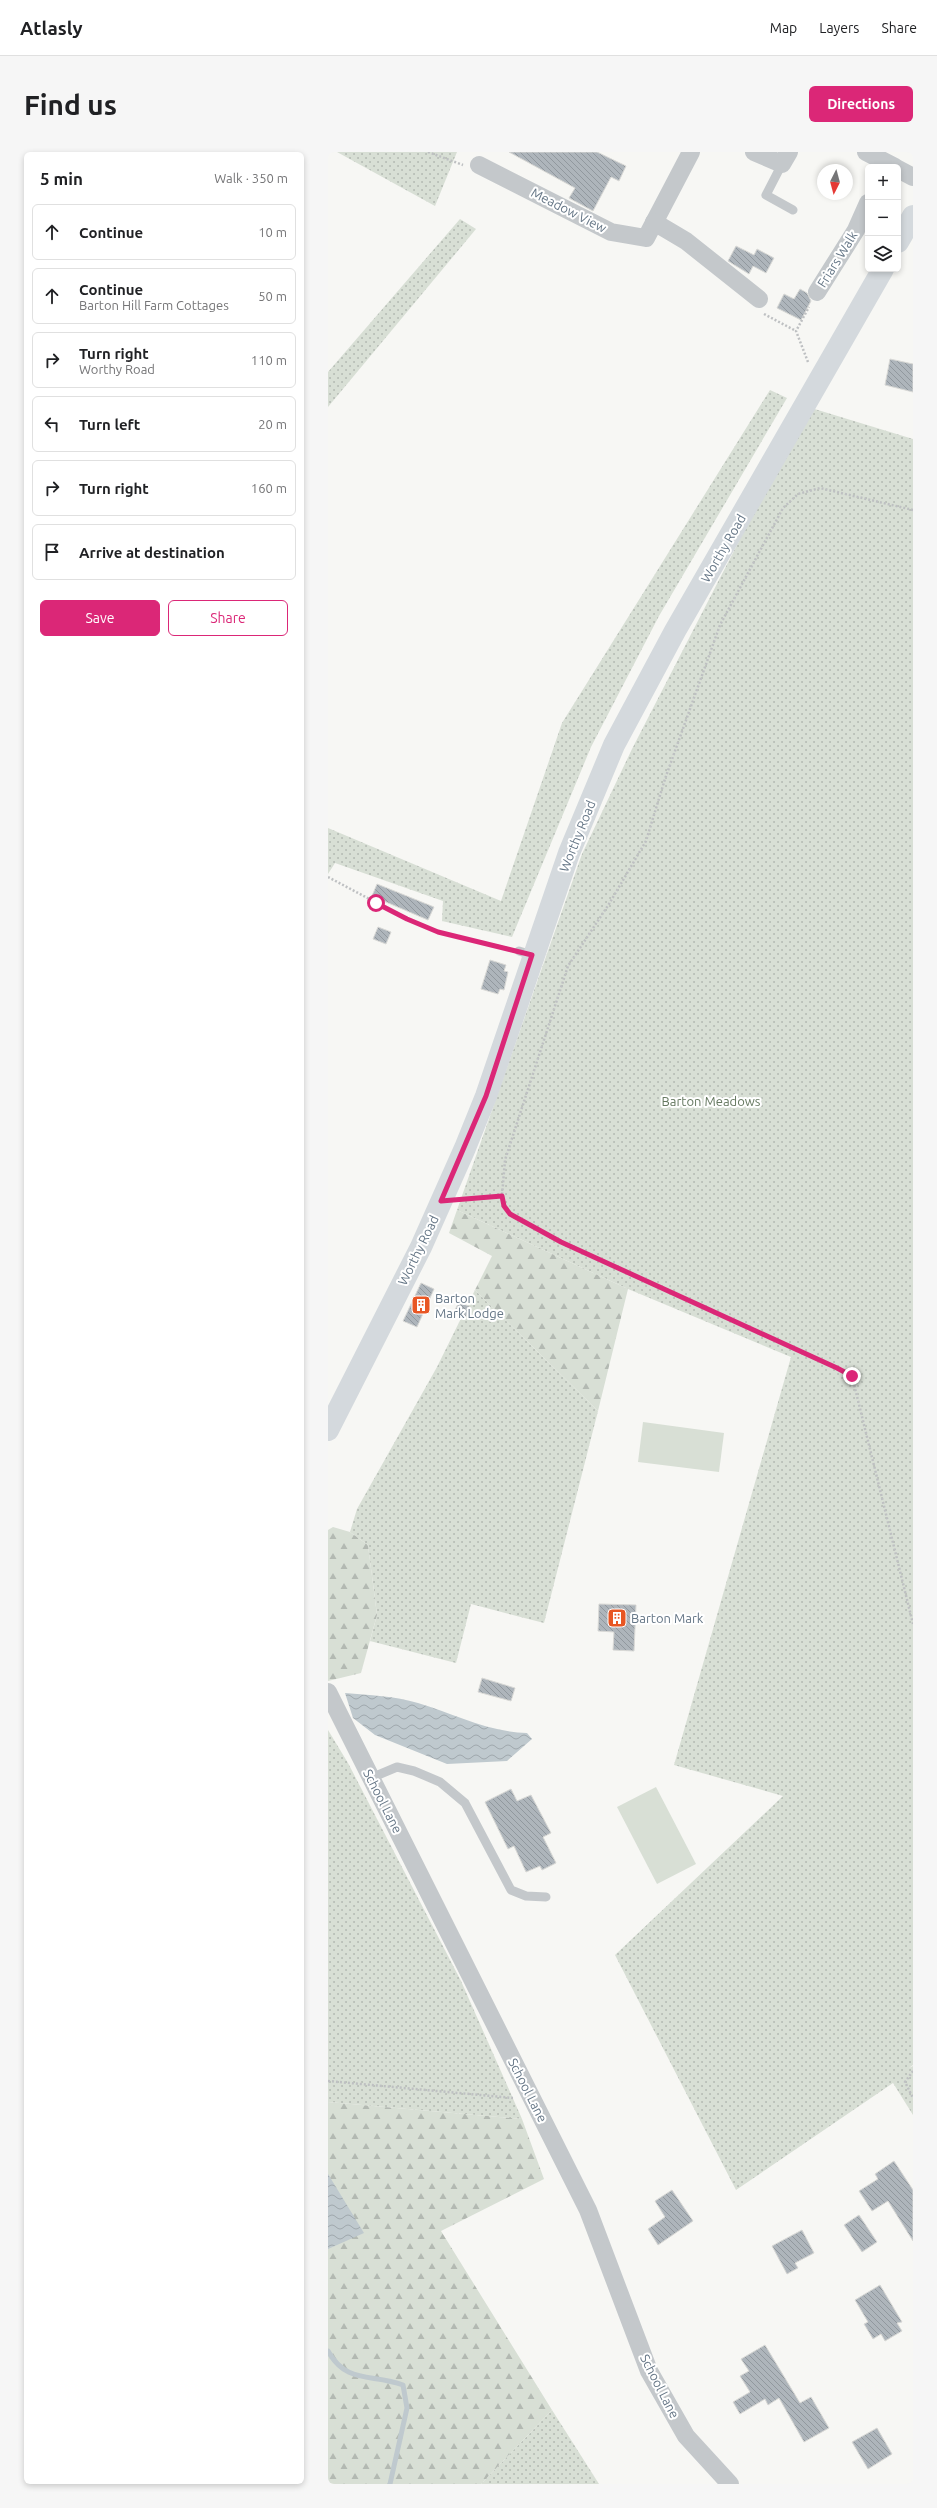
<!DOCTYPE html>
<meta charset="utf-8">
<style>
:root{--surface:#fff;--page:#f6f6f6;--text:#202124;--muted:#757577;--line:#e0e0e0;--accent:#db2777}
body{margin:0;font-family:Ubuntu,sans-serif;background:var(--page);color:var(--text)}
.controls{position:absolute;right:12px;top:12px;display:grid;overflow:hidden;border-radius:6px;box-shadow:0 2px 6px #0003}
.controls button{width:36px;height:36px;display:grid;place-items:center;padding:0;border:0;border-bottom:1px solid var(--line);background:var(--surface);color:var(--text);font:20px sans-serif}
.compass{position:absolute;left:489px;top:12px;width:36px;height:36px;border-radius:50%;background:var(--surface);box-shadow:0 2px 6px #0003;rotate:186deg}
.stop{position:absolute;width:12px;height:12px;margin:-9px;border:3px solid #db2777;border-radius:50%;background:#fff}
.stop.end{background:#db2777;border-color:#fff;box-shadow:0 1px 4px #0008}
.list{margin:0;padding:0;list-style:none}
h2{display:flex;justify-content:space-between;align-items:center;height:52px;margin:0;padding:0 16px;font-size:17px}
h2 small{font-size:13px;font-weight:400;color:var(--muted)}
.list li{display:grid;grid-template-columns:26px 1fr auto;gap:12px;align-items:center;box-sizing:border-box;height:56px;margin:0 8px 8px;padding:0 8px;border:1px solid var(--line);border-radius:6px}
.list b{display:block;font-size:15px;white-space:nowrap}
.list p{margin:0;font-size:13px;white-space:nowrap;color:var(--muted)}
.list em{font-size:13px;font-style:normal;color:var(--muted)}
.actions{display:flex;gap:8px;padding:12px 16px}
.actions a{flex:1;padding:9px 0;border:1px solid var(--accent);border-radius:6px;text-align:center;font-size:14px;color:var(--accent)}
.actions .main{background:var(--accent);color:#fff}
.icon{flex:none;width:22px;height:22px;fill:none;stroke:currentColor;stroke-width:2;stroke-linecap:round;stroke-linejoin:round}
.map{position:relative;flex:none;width:585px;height:2332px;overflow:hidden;border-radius:6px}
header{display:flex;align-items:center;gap:24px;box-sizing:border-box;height:56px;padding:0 20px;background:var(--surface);border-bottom:1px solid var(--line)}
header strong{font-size:19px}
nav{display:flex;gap:22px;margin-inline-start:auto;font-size:14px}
.intro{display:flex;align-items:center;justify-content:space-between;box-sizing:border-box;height:96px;padding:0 24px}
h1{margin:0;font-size:28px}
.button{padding:10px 18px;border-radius:6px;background:var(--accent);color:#fff;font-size:14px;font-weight:700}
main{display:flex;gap:24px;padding:0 24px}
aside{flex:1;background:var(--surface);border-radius:6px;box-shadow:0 2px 6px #0003}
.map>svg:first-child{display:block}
.grass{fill:url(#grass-dots)}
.forest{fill:url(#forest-firs)}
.garden{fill:#d8dfd5}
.water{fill:url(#water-waves)}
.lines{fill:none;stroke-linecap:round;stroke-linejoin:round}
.stream{stroke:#bfc9ce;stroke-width:5}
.building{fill:url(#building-back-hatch);stroke:#d9d9d6}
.path{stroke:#bec0c2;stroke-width:2.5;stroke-dasharray:2 2;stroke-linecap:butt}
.service{stroke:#c4c8cb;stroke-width:9}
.minor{stroke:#c4c8cb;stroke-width:18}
.secondary{stroke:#d4d9dd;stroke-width:22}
.route{stroke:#db2777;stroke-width:5}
.labels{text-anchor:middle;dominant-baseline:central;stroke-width:4;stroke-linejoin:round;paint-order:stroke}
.street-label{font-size:13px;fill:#657686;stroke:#fff}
.park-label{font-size:13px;fill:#657860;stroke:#fff}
.poi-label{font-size:13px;fill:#657686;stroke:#fff;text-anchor:start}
</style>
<header>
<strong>Atlasly</strong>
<nav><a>Map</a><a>Layers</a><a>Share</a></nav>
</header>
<div class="intro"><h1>Find us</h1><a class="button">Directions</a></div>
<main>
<aside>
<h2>5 min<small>Walk · 350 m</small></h2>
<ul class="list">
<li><svg class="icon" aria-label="ahead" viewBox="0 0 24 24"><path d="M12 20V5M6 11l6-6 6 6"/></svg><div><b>Continue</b></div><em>10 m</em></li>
<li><svg class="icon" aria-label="ahead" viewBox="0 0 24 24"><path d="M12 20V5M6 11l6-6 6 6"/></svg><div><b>Continue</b><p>Barton Hill Farm Cottages</p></div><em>50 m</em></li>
<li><svg class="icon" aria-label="right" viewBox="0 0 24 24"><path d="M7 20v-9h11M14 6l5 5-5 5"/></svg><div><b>Turn right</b><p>Worthy Road</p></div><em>110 m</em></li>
<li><svg class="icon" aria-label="left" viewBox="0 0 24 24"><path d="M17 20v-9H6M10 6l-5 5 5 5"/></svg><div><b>Turn left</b></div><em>20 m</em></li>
<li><svg class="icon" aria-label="right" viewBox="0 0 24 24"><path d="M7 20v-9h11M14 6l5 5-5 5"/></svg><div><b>Turn right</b></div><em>160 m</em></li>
<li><svg class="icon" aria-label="arrive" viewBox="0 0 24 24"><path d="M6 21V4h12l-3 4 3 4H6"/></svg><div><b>Arrive at destination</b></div></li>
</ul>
<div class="actions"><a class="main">Save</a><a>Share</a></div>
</aside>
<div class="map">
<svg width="585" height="2332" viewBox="0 0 585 2332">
<defs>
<pattern id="grass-dots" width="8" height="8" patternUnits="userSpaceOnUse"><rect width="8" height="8" fill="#d8dfd5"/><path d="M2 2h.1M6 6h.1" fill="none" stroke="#b3b9b2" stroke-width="1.8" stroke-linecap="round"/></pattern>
<pattern id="forest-firs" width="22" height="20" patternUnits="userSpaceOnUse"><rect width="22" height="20" fill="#d8dfd5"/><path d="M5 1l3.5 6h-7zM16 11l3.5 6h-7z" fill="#b3b9b2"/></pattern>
<pattern id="water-waves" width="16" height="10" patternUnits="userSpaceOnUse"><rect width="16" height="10" fill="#bfc9ce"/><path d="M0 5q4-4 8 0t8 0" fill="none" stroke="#9fa8ad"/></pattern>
<pattern id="building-back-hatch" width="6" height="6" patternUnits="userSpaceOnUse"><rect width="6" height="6" fill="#aeb5bb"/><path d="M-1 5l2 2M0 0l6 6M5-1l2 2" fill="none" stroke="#91989e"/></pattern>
</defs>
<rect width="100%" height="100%" fill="#f7f7f4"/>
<g class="grass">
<path d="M 9,0 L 129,0 L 107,54 Z"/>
<path d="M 132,67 L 148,77 L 0,255 L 0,220 Z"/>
<path d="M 442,238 L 459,246 L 331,464 L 263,595 L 184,785 L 114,769 L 115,749 L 7,711 L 0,722 L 0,676 L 173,749 L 234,571 Z"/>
<path d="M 480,255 L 585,287 L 585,1913 L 581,1916 L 585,1914 L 585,1963 L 565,1931 L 408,2038 L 287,1803 L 455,1644 L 346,1613 L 463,1205 L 300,1137 L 129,1058 L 254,702 L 304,597 Z"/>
<path d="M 147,1138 L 270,1259 L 216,1471 L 143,1452 L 128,1511 L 42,1489 L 49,1463 L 40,1393 L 22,1380 L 29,1357 L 109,1215 Z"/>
<path d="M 0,1578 L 20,1611 L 133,1829 L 194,1967 L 0,1950 Z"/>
<path d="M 224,2258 L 271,2332 L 153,2332 Z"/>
</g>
<g class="forest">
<path d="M 129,1058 L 300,1137 L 270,1259 L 147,1138 L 164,1104 L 121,1081 Z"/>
<path d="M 5,1375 L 22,1380 L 40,1393 L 49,1463 L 33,1521 L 0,1529 L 0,1378 Z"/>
<path d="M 0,1950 L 194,1967 L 216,2027 L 113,2079 L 224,2258 L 153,2332 L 0,2332 Z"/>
</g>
<g class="garden">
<path d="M 315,1270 L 396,1281 L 391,1320 L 310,1310 Z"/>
<path d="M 328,1635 L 368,1712 L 329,1732 L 289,1655 Z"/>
</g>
<g class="water">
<path d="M 17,1541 C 41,1543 67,1544 90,1551 C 127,1562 160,1580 199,1581 L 204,1587 L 179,1609 L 119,1612 L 47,1583 L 25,1566 Z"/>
<path d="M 0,2022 L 36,2081 L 0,2097 Z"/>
</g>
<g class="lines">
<path class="stream" d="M 0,2199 C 19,2233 44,2221 75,2233 L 79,2256 L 62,2332"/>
</g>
<g class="building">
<path d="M 181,0 L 269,0 L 298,14 L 291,29 L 283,25 L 265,59 L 241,46 L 247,36 Z"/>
<path d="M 408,94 L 426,103 L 429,97 L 446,106 L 438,121 L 425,114 L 421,122 L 400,109 Z"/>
<path d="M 472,137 L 479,141 L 483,149 L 473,168 L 449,156 L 456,142 L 466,147 Z"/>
<path d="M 562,207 L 585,212 L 585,240 L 557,233 Z"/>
<path d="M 49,732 L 106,755 L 100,768 L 44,744 Z"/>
<path d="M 50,775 L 63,780 L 58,792 L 45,787 Z"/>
<path d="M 162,808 L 178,813 L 176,819 L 180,820 L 176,838 L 172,837 L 170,842 L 153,837 Z"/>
<path d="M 93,1131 L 106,1137 L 89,1175 L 75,1169 Z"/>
<path d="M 131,1150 L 143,1155 L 137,1167 L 125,1162 Z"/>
<path d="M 271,1452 L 308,1453 L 306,1499 L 285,1498 L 286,1480 L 270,1479 Z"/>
<path d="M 154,1526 L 187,1536 L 183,1549 L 150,1540 Z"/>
<path d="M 183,1637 L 189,1649 L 203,1643 L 223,1681 L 215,1685 L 228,1711 L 214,1718 L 212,1714 L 198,1720 L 186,1694 L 180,1697 L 157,1650 Z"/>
<path d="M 566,2009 L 585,2038 L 585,2089 L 560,2049 L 544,2059 L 531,2039 L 550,2027 L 547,2022 Z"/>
<path d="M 344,2038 L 365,2069 L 330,2093 L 320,2077 L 337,2065 L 327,2049 Z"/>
<path d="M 531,2063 L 549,2090 L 534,2100 L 516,2073 Z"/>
<path d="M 474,2078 L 486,2101 L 467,2111 L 470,2116 L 459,2122 L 444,2094 Z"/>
<path d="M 552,2133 L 574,2170 L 569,2171 L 574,2179 L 557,2189 L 553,2182 L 545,2187 L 536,2172 L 540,2170 L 527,2148 Z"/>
<path d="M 437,2193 L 472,2251 L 483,2245 L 501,2276 L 476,2290 L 451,2246 L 440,2253 L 437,2247 L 412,2262 L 405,2250 L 422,2240 L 412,2224 L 421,2219 L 413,2207 Z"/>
<path d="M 549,2276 L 564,2302 L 540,2317 L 524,2290 Z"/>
</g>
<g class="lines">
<g class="path">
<path d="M 100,0 L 135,13"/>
<path d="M 436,162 L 468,179"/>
<path d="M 480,210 L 468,179 L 481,155"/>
<path d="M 585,358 L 492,336 L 470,342 L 455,356 L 392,473 L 337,627 L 318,689 L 281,752 L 240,814 L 177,1008 L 174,1044 L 176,1054 L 182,1062 L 233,1090 L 509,1216 L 524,1224 L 585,1472"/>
<path d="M 0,725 L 79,767 L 110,780 L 179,796"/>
<path d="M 134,1047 L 174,1044"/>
<path d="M 585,1919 L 577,1930 L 585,1946"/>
<path d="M 0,1929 L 185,1946"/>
</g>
<g class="service">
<path d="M 454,12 L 438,43 L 465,58"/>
<path d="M 191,799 L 204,803"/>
<path d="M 43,1626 L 69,1615 L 86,1619 L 112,1630 L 137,1651 L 183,1738 L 198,1744 L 218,1745"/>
</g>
<g class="minor">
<path d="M 426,0 L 454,12 L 461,0"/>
<path d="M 538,0 L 567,15"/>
<path d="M 151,13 L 283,80 L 318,86 L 363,0"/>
<path d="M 570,17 L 585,25"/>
<path d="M 326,70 L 358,89 L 431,147"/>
<path d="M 489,140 L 528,78 L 540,51"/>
<path d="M 0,1540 L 260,2058 L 321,2219 L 358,2284 L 402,2332"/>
</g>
<g class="secondary">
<path d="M 570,90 L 585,64"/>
<path d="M 0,1278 L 93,1095 L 137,996 L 158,944 L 241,701 L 286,593 L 347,479 L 555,117"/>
</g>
</g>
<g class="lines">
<path class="route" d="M 48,751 L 79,767 L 110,780 L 204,803 L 158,944 L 113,1049 L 174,1044 L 176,1054 L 182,1062 L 233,1090 L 509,1216 L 524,1224"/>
</g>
<defs>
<symbol id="building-square" viewBox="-11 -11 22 22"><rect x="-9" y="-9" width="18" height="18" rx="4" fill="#e85623" stroke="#fff"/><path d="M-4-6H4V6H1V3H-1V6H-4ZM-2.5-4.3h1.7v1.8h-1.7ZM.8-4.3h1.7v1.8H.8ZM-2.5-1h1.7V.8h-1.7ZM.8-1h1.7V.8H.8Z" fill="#fff"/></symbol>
</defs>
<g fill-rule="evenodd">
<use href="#building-square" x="82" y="1142" width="22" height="22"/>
<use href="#building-square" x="278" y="1455" width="22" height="22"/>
</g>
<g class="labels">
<g class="street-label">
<text transform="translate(241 58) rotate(27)">Meadow View</text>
<text transform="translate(509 107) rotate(-58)">Friars Walk</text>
<text transform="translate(395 396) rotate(-60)">Worthy Road</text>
<text transform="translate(249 684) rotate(-68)">Worthy Road</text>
<text transform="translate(90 1098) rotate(-64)">Worthy Road</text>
<text transform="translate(55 1649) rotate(63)">School Lane</text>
<text transform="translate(200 1938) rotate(63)">School Lane</text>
<text transform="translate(332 2234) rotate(63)">School Lane</text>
</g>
<g class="park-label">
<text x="383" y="949">Barton Meadows</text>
</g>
<g class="poi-label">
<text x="107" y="1146">Barton<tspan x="107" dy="15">Mark Lodge</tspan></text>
<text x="303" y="1466">Barton Mark</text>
</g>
</g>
</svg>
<div class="controls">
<button>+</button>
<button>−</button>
<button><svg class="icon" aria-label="layers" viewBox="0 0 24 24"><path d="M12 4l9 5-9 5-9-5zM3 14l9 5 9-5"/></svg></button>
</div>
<svg class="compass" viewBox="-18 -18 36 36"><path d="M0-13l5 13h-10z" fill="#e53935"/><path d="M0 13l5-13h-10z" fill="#757577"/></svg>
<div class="stop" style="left:48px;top:751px"></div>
<div class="stop end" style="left:524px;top:1224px"></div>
</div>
</main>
